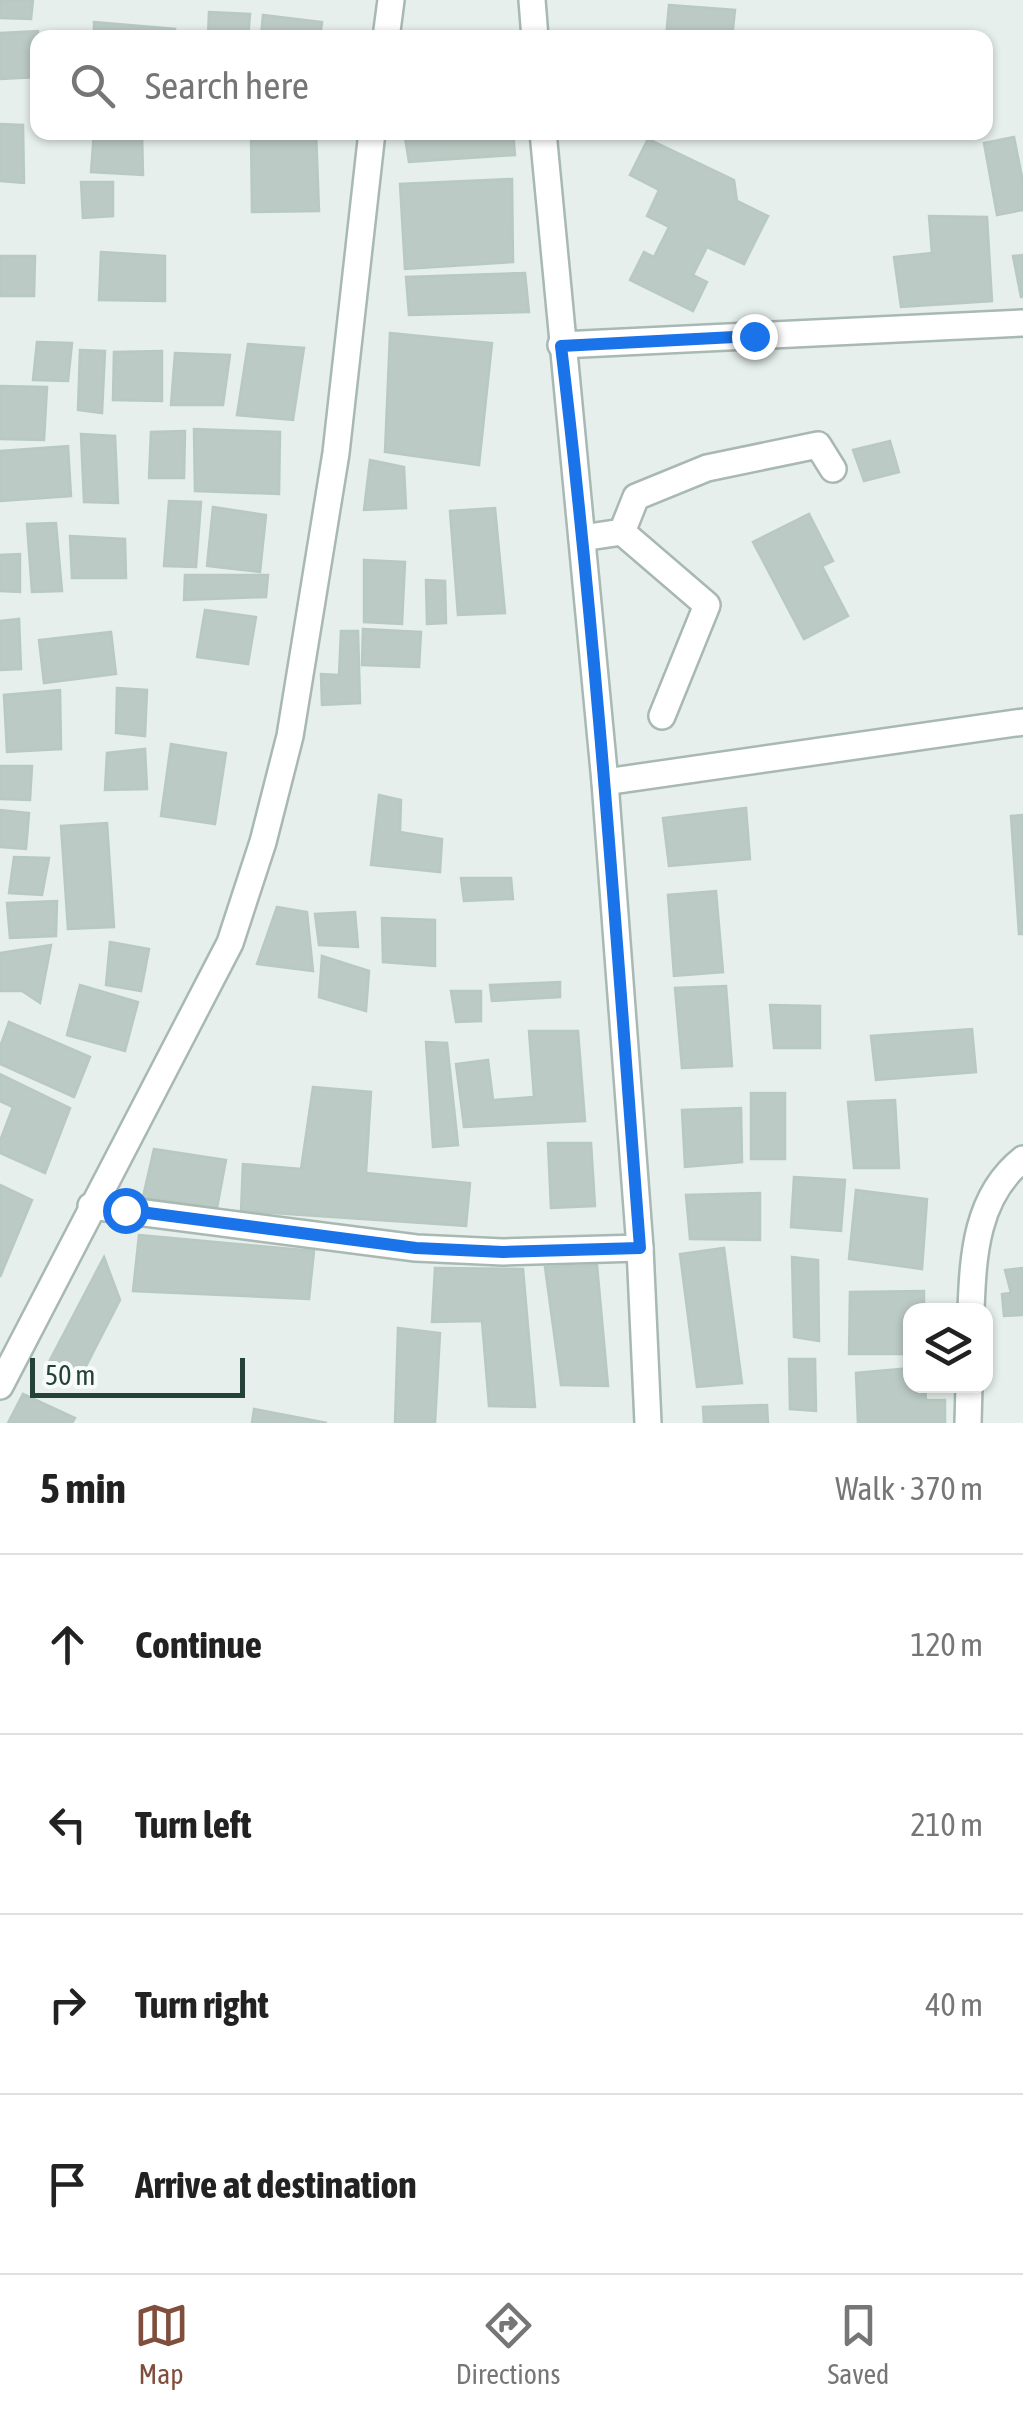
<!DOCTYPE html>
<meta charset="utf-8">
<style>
:root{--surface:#fff;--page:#f6f6f6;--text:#222;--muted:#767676;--line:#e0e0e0;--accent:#804e3d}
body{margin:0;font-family:"Asap Condensed",sans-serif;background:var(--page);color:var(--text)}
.controls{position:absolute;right:30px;bottom:30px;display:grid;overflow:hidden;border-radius:20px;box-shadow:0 2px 8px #0004}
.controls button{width:90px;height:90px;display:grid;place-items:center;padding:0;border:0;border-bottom:2px solid var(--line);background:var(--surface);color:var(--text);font:50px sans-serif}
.scale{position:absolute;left:30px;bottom:25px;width:215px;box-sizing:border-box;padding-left:10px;border:5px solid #24423a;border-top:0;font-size:28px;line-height:35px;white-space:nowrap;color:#24423a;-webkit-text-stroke:8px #f7fbf9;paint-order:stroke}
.stop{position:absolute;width:30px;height:30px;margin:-22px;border:8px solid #1a73e8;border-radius:50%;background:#fff}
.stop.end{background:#1a73e8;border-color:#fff;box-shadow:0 2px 10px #0008}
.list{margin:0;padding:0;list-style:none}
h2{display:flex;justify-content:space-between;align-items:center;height:130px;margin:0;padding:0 40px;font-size:42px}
h2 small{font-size:32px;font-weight:400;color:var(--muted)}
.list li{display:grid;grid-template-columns:65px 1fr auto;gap:30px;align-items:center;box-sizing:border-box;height:180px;padding:0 40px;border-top:2px solid var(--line)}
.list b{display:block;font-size:38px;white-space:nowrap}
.list em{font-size:32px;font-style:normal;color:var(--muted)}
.icon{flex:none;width:55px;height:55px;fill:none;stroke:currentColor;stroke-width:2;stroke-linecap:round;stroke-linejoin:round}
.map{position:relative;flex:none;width:1023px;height:1423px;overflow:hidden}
.search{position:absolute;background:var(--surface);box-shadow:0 2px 8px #0004;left:30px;right:30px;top:30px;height:110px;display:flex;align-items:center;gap:25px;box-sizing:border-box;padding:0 35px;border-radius:20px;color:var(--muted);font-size:38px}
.sheet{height:850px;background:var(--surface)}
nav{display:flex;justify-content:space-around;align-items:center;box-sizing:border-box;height:140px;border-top:2px solid var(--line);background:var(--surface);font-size:28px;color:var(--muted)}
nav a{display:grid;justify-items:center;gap:5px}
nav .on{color:var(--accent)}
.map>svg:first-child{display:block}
.building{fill:#bbcac4;stroke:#b8c9c2;stroke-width:2.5}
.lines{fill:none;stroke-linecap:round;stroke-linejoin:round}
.minor-casing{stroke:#a8b8b2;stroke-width:30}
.minor{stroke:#fff;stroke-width:25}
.route{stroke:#1a73e8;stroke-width:12}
</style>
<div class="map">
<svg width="1023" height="1423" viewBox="0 0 1023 1423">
<rect width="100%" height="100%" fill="#e6efeb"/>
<g class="building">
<path d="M 0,0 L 33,0 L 31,19 L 0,18 Z"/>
<path d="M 669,5 L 735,10 L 732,38 L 666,38 Z"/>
<path d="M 209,12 L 250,14 L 248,38 L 208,38 Z"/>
<path d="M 263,15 L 322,22 L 320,38 L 261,38 Z"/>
<path d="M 94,22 L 175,29 L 175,38 L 94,38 Z"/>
<path d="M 38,31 L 37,77 L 0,79 L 0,33 Z"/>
<path d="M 0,124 L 23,125 L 24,183 L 0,181 Z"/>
<path d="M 94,132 L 142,133 L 143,175 L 91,172 Z"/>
<path d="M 251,132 L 316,132 L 319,211 L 252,212 Z"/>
<path d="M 479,132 L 513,132 L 515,155 L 409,162 L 405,138 Z"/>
<path d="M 1014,137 L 1023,182 L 1023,210 L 997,215 L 984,143 Z"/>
<path d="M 648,139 L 734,180 L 737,201 L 768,216 L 744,264 L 707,247 L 693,275 L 707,282 L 693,311 L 630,280 L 644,252 L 654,257 L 669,227 L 647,216 L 659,190 L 630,175 Z"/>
<path d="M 512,179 L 513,262 L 405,269 L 400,184 Z"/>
<path d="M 81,182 L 113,182 L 113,216 L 83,218 Z"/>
<path d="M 929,216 L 987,217 L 992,301 L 901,307 L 894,257 L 932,253 Z"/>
<path d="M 101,252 L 165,256 L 165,301 L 99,300 Z"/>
<path d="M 1023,255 L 1023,297 L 1021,297 L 1013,256 Z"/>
<path d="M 0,256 L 35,256 L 34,296 L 0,296 Z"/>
<path d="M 525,273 L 529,312 L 409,315 L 406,277 Z"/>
<path d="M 390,333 L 492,343 L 479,465 L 385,452 Z"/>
<path d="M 37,342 L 72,343 L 68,381 L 33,380 Z"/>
<path d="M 248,344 L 304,348 L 293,420 L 237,415 Z"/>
<path d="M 80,350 L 105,351 L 102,413 L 78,410 Z"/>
<path d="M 162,351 L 162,401 L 113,400 L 114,352 Z"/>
<path d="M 175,353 L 230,355 L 223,405 L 171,405 Z"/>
<path d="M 0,386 L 47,387 L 44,440 L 0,439 Z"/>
<path d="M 194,429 L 280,432 L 279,494 L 195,491 Z"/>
<path d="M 185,431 L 184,478 L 149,478 L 151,432 Z"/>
<path d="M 81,434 L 115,436 L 118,503 L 84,502 Z"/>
<path d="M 890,441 L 899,472 L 864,481 L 853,450 Z"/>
<path d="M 68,446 L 71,496 L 0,501 L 0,451 Z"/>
<path d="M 370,460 L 404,467 L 406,508 L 364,510 Z"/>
<path d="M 169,501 L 201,502 L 196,567 L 164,566 Z"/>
<path d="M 213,507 L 266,515 L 260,572 L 207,566 Z"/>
<path d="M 495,508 L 505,613 L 458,615 L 450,511 Z"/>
<path d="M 809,514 L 833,561 L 822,566 L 848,616 L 804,639 L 753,542 Z"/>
<path d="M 56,523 L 62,591 L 32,592 L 27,524 Z"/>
<path d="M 70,536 L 125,539 L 126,578 L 72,578 Z"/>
<path d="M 20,554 L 20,592 L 0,591 L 0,555 Z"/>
<path d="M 364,560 L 405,562 L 402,624 L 364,622 Z"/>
<path d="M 185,575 L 268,575 L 266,597 L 184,600 Z"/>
<path d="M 426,580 L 445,581 L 446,623 L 427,624 Z"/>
<path d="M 205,610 L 256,617 L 248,664 L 197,657 Z"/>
<path d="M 19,619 L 21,669 L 0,670 L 0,621 Z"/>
<path d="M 363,629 L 421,632 L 419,667 L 362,665 Z"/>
<path d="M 341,631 L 358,631 L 360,703 L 322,705 L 321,674 L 339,675 Z"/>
<path d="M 111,632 L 116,674 L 44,683 L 39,640 Z"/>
<path d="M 117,688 L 147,690 L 145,736 L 116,733 Z"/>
<path d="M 60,690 L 61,749 L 7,752 L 4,695 Z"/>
<path d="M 171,744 L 226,753 L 215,824 L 161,816 Z"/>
<path d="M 145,749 L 147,789 L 105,790 L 107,753 Z"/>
<path d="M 0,766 L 32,766 L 30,800 L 0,799 Z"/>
<path d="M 379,795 L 401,800 L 400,832 L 442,839 L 440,872 L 371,865 Z"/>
<path d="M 746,808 L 750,859 L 669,866 L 663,818 Z"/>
<path d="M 0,810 L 29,813 L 26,849 L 0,847 Z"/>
<path d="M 1023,815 L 1023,934 L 1019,934 L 1011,816 Z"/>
<path d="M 107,823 L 114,927 L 68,929 L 61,826 Z"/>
<path d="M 14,857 L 49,858 L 42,895 L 9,893 Z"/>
<path d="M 461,878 L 511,878 L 513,899 L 464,901 Z"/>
<path d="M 716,891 L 723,972 L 674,976 L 668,895 Z"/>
<path d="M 57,901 L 56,936 L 10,938 L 7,903 Z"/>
<path d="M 277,907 L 307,912 L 313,971 L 257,964 Z"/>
<path d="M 355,912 L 358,947 L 319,945 L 315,914 Z"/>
<path d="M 382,918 L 435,920 L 435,966 L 383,962 Z"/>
<path d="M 110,942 L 149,949 L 141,991 L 106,985 Z"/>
<path d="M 51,945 L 40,1003 L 22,991 L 0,991 L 0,953 Z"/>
<path d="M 322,956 L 369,971 L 366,1011 L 319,997 Z"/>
<path d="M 560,982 L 560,997 L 492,1001 L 490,985 Z"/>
<path d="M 80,985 L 138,1002 L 125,1051 L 67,1035 Z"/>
<path d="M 726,986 L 732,1066 L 682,1068 L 675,988 Z"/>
<path d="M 451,991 L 481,991 L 481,1021 L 456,1022 Z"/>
<path d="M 770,1005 L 820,1006 L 820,1048 L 774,1048 Z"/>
<path d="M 9,1022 L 90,1057 L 74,1097 L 0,1064 L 0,1047 Z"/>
<path d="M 972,1029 L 976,1072 L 876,1080 L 871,1036 Z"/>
<path d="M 529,1031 L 578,1031 L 585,1121 L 464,1127 L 456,1064 L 488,1060 L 493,1100 L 534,1097 Z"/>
<path d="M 426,1042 L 447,1043 L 458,1145 L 433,1147 Z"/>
<path d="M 0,1074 L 70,1108 L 45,1173 L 0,1153 L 0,1141 L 13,1107 L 0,1101 Z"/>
<path d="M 313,1087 L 371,1092 L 366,1173 L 470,1183 L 466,1226 L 241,1211 L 243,1164 L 301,1169 Z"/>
<rect x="751" y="1093" width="34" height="66"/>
<path d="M 895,1100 L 899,1168 L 854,1168 L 848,1102 Z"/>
<path d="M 741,1108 L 742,1162 L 685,1167 L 682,1110 Z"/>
<path d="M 548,1143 L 591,1143 L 595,1206 L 551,1208 Z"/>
<path d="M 154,1149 L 226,1160 L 217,1208 L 143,1197 Z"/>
<path d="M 794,1177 L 845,1180 L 841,1231 L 791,1227 Z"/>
<path d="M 0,1185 L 32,1200 L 0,1277 Z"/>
<path d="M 856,1190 L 927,1199 L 922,1269 L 849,1259 Z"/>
<path d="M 760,1193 L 760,1240 L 690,1239 L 686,1195 Z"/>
<path d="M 139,1235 L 314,1251 L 309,1299 L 133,1291 Z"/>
<path d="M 724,1248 L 742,1383 L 697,1387 L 680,1254 Z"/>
<path d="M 104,1257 L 120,1300 L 83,1372 L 50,1360 Z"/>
<path d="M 792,1257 L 818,1260 L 819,1341 L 794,1337 Z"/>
<path d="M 597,1265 L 608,1386 L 561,1385 L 545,1267 Z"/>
<path d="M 435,1268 L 523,1269 L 535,1407 L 489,1406 L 482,1321 L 432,1322 Z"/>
<path d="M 1023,1268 L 1023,1315 L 1004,1316 L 1002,1294 L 1011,1293 L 1005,1270 Z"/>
<path d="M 924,1291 L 924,1310 L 910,1310 L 910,1354 L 849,1354 L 850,1292 Z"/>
<path d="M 398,1328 L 440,1333 L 435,1423 L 395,1423 Z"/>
<path d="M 789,1359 L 815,1359 L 816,1411 L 790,1409 Z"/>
<path d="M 910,1368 L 910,1386 L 925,1386 L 926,1400 L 945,1400 L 945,1423 L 858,1423 L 856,1373 Z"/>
<path d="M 23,1394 L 75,1418 L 72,1423 L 8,1423 Z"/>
<path d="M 767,1405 L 768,1423 L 704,1423 L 703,1407 Z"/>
<path d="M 254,1409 L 327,1423 L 252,1423 Z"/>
</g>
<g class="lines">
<defs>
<g id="minor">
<path d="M 532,0 L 535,38"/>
<path d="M 386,38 L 391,0"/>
<path d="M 543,132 L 605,782 L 640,1248 L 648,1423"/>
<path d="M 561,345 L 1023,323"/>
<path d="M 622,532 L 707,605 L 662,716"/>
<path d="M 582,538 L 622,532 L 636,497 L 707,468 L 818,445 L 833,469"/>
<path d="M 605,782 L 1023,722"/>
<path d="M 91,1206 L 416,1248 L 503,1252 L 640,1248"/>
<path d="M 971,1310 C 973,1256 976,1196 1023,1159"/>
<path d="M 0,1386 L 230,943 L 263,842 L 290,736 L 336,453 L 372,132"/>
<path d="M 968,1423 L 969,1386"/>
</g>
</defs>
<use href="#minor" class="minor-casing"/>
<use href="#minor" class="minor"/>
</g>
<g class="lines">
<path class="route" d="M 125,1210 L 416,1248 L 503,1252 L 640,1248 C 617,947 597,645 561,346 L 754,336"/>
</g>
</svg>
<div class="controls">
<button><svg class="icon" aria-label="layers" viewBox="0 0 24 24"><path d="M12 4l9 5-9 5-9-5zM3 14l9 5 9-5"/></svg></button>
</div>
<div class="scale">50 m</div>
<div class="stop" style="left:125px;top:1210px"></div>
<div class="stop end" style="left:754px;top:336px"></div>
<div class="search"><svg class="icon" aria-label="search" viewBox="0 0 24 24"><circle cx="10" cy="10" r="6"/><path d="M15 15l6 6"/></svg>Search here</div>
</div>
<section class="sheet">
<h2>5 min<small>Walk · 370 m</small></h2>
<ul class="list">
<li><svg class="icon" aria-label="ahead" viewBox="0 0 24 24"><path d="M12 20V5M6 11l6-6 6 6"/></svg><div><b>Continue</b></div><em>120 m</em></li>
<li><svg class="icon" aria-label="left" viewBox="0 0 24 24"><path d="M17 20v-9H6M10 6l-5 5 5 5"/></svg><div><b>Turn left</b></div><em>210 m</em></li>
<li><svg class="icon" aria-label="right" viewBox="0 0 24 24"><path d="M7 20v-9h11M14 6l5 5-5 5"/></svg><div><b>Turn right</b></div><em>40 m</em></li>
<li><svg class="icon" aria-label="arrive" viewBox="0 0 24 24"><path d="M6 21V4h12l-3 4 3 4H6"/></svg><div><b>Arrive at destination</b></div></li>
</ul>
</section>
<nav>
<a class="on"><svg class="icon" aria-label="map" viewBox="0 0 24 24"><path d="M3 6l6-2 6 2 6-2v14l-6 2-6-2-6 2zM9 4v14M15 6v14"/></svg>Map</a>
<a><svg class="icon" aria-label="directions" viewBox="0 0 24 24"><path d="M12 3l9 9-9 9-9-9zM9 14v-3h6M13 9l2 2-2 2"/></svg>Directions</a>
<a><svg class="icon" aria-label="saved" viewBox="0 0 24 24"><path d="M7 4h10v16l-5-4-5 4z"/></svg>Saved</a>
</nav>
